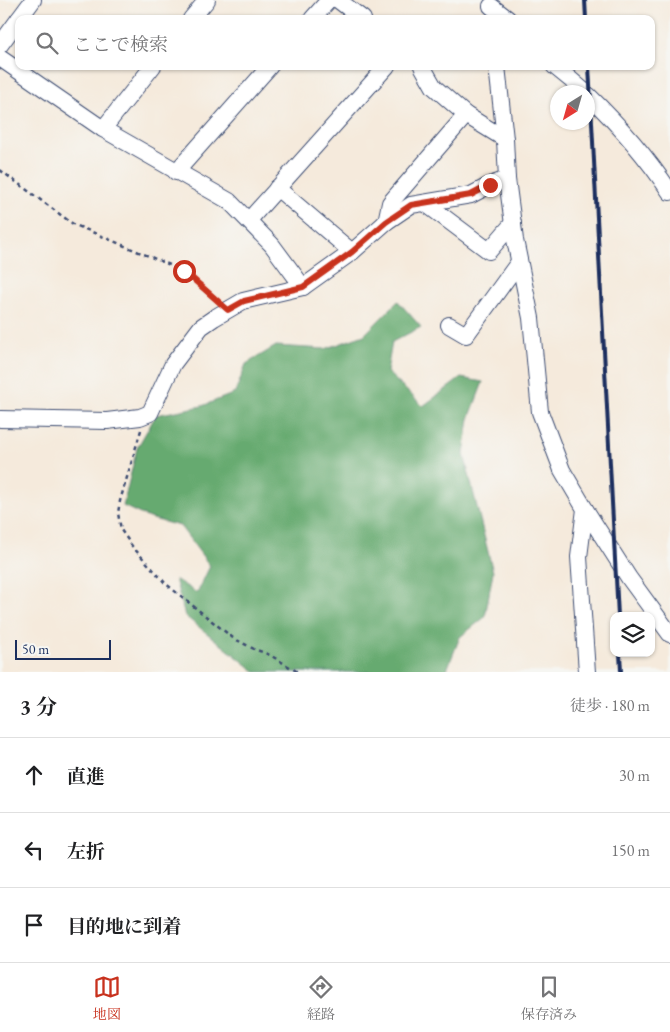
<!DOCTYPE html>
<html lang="ja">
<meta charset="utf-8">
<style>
:root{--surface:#fff;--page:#f2f2f2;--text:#202124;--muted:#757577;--line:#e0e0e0;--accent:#c8321e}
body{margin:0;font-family:"EB Garamond","Noto Serif JP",serif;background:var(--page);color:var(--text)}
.controls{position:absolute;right:15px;bottom:15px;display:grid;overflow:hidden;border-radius:10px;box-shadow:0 1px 4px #0004}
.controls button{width:45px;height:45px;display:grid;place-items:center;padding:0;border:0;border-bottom:1px solid var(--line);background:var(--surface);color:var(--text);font:25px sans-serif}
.compass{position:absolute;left:550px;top:85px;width:45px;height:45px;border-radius:50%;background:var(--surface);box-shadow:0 1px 4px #0004;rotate:217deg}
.scale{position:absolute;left:15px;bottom:12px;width:96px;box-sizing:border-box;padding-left:5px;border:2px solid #1b2f5e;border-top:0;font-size:14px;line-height:18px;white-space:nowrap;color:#1b2f5e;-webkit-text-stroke:4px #f6f6f2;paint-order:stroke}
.stop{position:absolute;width:15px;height:15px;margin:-11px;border:4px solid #c8321e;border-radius:50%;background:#fff}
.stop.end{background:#c8321e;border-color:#fff;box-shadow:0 1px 5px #0008}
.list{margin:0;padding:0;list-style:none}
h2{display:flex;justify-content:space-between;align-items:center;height:65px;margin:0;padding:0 20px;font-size:21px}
h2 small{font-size:16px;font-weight:400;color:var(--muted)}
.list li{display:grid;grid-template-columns:32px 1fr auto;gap:15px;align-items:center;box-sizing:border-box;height:75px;padding:0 20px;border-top:1px solid var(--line)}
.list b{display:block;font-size:19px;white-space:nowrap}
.list em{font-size:16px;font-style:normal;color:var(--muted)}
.icon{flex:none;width:28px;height:28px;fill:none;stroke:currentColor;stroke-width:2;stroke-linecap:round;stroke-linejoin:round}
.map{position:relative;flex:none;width:670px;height:672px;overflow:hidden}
.search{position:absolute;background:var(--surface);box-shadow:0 1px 4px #0004;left:15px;right:15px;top:15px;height:55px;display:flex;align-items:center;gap:12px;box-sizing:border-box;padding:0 18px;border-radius:10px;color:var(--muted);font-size:19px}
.sheet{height:290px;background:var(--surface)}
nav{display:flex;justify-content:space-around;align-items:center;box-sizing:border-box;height:70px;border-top:1px solid var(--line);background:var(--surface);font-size:14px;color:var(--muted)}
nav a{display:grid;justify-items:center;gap:2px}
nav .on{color:var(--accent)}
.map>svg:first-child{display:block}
.forest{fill:#66aa6f;stroke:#406c66}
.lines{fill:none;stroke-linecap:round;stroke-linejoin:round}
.street-casing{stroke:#3c4b71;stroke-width:18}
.path{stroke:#3c4b71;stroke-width:2.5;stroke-dasharray:4 4;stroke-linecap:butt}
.street{stroke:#fff;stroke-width:16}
.rail{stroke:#1b2f5e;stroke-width:4}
.route{stroke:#c8321e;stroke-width:6}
</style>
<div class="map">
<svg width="670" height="672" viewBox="0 0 670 672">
<rect width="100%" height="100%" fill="#f6f6f2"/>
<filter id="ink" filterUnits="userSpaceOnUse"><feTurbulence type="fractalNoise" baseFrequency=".02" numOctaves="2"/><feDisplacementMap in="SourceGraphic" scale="10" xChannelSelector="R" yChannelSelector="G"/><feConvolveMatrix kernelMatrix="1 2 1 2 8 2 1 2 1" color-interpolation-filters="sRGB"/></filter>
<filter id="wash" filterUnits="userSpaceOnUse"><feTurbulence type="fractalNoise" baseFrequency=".0096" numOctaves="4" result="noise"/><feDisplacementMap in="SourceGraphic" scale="20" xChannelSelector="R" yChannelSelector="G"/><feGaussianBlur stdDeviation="1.12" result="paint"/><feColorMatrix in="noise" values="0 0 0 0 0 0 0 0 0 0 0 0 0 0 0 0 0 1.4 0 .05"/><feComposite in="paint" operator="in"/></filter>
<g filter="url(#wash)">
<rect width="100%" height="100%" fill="#f5eadc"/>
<path class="forest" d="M 398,301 L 421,327 L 392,342 L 387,372 L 423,406 L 461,378 L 483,382 L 469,419 L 464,454 L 493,572 L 485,617 L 460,637 L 446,672 L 256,672 L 185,616 L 175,579 L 197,593 L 210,566 L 180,526 L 149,518 L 123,506 L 137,448 L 156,415 L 202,406 L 235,393 L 246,364 L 276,346 L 325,349 L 364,335 Z"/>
</g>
<g filter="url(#ink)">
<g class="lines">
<defs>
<g id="street">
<path d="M 338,0 L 363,19"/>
<path d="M 491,6 L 508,19"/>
<path d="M 19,19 L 33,0"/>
<path d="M 191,19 L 207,0"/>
<path d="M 312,19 L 329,0"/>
<path d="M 0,45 L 19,19"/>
<path d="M 0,58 L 103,129 L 229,201 L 272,245 L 303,287"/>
<path d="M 422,66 L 434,87 L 466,115 L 505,139"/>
<path d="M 497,66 L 505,139 L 507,179 L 515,240 L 531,318 L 540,412 L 562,470 L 585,509 L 579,557 L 587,672"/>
<path d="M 554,66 L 570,79 L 585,92"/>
<path d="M 588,95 C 618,124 647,157 670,192"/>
<path d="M 103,129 L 153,66"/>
<path d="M 176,172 L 270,66"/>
<path d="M 277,188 L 352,252"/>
<path d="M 425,203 L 489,251 L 513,223"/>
<path d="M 249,220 L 387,66"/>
<path d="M 386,222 L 390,203 L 466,115"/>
<path d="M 449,325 L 466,335 L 519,262"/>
<path d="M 0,419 L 107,421 L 140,417 L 150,413 L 173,364 L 201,327 L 214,318 L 243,301 L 303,287 L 352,252 L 386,222 L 411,205 L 471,195 L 490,185 L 507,179"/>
<path d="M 585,509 L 629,578 L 670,634"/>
</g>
</defs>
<use href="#street" class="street-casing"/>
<g class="path">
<path d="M 0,170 L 73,224 L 184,271 L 218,301"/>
<path d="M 141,430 L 120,501 L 118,513 L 121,530 L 132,546 L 166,584 L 233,638 L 254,649 L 270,655 L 298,672"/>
</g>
<use href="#street" class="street"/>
<g class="rail">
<path d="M 585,0 L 586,19"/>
<path d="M 589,66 L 618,616"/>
<path d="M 620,653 L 621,672"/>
</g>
</g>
</g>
<g class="lines" filter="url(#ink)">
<path class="route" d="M 184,271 L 228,310 L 244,301 L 303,287 L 352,252 L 386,222 L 411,205 L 471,195 L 490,185"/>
</g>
</svg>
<div class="controls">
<button><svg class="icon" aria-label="layers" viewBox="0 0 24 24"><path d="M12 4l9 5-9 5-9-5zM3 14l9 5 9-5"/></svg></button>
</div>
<svg class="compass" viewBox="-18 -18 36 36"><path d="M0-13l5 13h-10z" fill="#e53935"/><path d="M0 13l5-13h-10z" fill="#757577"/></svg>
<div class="scale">50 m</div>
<div class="stop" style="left:184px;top:271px"></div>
<div class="stop end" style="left:490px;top:185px"></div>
<div class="search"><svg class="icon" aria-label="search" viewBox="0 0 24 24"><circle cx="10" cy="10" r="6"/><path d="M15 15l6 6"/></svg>ここで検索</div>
</div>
<section class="sheet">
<h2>3 分<small>徒歩 · 180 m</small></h2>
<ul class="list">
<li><svg class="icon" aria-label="ahead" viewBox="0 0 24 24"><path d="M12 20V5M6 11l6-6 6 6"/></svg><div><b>直進</b></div><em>30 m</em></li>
<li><svg class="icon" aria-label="left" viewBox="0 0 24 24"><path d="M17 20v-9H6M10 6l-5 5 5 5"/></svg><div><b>左折</b></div><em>150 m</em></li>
<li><svg class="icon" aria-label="arrive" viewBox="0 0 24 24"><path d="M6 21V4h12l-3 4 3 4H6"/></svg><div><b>目的地に到着</b></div></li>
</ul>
</section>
<nav>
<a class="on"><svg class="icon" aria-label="map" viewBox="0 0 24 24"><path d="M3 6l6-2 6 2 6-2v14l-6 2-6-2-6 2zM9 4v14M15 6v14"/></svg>地図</a>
<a><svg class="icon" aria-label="directions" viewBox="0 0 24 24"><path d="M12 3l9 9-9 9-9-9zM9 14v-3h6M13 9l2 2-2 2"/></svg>経路</a>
<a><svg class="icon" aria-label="saved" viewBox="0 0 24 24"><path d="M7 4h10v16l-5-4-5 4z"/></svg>保存済み</a>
</nav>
